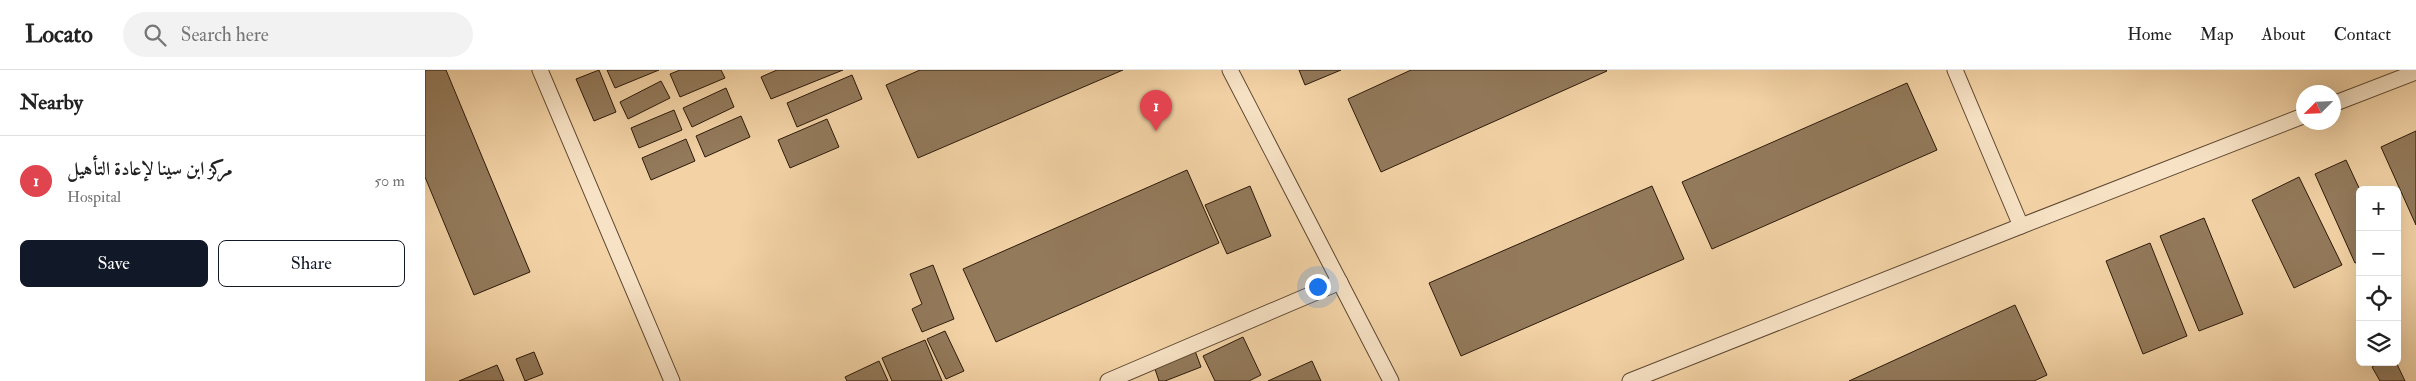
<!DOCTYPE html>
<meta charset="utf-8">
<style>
:root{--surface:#fff;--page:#f2f2f2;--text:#222;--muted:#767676;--line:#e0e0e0;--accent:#111827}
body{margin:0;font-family:"IM FELL Double Pica",Amiri,serif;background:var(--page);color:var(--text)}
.controls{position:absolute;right:15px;bottom:15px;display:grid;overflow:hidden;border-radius:8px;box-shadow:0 5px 20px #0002}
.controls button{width:45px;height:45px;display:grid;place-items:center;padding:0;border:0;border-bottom:1px solid var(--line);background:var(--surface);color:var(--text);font:25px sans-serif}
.compass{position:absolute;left:1871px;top:15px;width:45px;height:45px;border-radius:50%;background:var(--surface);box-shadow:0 5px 20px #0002;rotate:246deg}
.you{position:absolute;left:892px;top:216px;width:18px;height:18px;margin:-12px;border:4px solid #fff;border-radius:50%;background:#1a73e8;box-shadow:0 0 0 8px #1a73e833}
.badge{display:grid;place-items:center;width:32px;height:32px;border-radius:50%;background:var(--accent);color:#fff;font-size:16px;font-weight:700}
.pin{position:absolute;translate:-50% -41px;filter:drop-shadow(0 1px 2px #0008)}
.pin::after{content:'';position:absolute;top:26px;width:18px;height:15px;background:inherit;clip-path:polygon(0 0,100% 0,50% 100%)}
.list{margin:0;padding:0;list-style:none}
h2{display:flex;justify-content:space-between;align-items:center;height:65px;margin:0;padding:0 20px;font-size:21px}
h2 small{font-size:16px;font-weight:400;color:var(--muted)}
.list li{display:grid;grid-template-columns:32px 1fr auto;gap:15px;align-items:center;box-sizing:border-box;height:90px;padding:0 20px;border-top:1px solid var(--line)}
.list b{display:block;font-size:19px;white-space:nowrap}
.list p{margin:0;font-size:16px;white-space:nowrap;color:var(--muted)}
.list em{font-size:16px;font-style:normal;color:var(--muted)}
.actions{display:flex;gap:10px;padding:15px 20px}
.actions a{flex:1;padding:11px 0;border:1px solid var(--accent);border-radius:8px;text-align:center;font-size:18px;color:var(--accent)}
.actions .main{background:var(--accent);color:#fff}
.icon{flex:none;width:28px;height:28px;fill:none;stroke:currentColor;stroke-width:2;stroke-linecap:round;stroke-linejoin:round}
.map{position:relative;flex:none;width:1991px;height:311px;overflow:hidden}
header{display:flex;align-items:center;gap:30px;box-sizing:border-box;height:70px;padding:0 25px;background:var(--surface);border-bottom:1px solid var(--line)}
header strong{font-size:24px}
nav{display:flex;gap:28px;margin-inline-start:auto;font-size:18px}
.search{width:350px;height:45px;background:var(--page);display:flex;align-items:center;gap:12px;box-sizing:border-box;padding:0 18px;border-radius:28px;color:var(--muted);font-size:19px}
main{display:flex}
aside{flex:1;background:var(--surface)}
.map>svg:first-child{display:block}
.building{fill:#937a5b;stroke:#2c1a0a}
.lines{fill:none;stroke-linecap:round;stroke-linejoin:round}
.service-casing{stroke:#5e4831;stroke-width:17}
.service{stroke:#f7e2c5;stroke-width:15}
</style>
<header>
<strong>Locato</strong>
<div class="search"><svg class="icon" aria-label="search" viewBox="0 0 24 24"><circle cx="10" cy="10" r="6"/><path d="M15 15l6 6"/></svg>Search here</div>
<nav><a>Home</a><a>Map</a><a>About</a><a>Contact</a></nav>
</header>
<main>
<aside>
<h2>Nearby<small></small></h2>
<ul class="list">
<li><span class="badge" style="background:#e0444e">1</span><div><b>مركز ابن سينا لإعادة التأهيل</b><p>Hospital</p></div><em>50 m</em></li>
</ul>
<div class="actions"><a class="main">Save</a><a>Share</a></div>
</aside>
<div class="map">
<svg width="1991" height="311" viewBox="0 0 1991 311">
<rect width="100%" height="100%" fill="#f3d3a6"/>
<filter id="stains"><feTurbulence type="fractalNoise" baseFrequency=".004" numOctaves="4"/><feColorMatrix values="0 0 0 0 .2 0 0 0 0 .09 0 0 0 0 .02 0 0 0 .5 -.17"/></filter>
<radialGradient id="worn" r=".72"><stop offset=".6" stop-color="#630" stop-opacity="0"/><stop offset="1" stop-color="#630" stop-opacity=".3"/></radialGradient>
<g class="building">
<path d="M 0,0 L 21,0 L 105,202 L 49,225 L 0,107 Z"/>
<path d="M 174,0 L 191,42 L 169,51 L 151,9 Z"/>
<path d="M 182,0 L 234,0 L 190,18 Z"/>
<path d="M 255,0 L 296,0 L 300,8 L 255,27 L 245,4 Z"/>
<path d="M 352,0 L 418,0 L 346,29 L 336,7 Z"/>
<path d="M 495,0 L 698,0 L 493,88 L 461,15 Z"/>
<path d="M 874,0 L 916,0 L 880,15 Z"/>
<path d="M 986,0 L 1181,0 L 1182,1 L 956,102 L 923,29 Z"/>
<path d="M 427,5 L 437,29 L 372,57 L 362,33 Z"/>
<path d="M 236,11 L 245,28 L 203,49 L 195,32 Z"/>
<path d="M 1482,13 L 1512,80 L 1287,179 L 1257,112 Z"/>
<path d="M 301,18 L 309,37 L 267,57 L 258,38 Z"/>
<path d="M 249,40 L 257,60 L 214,78 L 206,58 Z"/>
<path d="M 316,46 L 325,67 L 280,87 L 271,66 Z"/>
<path d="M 402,49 L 414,77 L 365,98 L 353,70 Z"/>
<path d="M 1991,61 L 1991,155 L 1956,77 Z"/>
<path d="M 261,69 L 270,91 L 226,110 L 217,88 Z"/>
<path d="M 1921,90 L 1935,120 L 1935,191 L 1930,193 L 1890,104 Z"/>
<path d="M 762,100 L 794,173 L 571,272 L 538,199 Z"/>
<path d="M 1874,107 L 1917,195 L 1869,218 L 1827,130 Z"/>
<path d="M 825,116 L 846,166 L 802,184 L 780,135 Z"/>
<path d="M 1227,116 L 1259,189 L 1036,286 L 1004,213 Z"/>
<path d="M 1779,148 L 1818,244 L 1774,261 L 1735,166 Z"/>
<path d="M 1725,173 L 1762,266 L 1718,284 L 1681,191 Z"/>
<path d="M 508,195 L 529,249 L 497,262 L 487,239 L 497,234 L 485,204 Z"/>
<path d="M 1590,235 L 1622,305 L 1609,311 L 1424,311 Z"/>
<path d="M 520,261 L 539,301 L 521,309 L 502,269 Z"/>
<path d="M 818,267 L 836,305 L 824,311 L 790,311 L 778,286 Z"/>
<path d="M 500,270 L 517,311 L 467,311 L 457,288 Z"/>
<path d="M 769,278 L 776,297 L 740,311 L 734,311 L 728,293 Z"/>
<path d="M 109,282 L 118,304 L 100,311 L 91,289 Z"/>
<path d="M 454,291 L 463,311 L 422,311 L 420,307 Z"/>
<path d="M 887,291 L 896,311 L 843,311 Z"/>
<path d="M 1956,292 L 1971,292 L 1980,311 L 1955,311 L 1947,297 Z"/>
<path d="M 72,295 L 79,311 L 34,311 Z"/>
</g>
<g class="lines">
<defs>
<g id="service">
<path d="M 115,0 L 247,311"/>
<path d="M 805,0 L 966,311"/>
<path d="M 1908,34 L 1991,2"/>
<path d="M 1596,156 L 1878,46"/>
<path d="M 683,311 L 915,212"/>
<path d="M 1205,311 L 1596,156 L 1530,0"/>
</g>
</defs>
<use href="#service" class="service-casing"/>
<use href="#service" class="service"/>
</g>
<rect width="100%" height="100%" filter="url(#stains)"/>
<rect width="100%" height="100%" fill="url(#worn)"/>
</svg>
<div class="controls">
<button>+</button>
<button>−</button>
<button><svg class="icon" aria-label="locate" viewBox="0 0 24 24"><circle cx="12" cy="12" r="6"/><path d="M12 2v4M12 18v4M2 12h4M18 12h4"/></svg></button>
<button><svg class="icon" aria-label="layers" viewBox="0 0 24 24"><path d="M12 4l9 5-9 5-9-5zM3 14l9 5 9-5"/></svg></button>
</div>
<svg class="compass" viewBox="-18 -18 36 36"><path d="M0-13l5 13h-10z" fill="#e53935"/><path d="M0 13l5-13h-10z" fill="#767676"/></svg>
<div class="you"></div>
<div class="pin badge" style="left:731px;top:61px;background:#e0444e">1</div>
</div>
</main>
